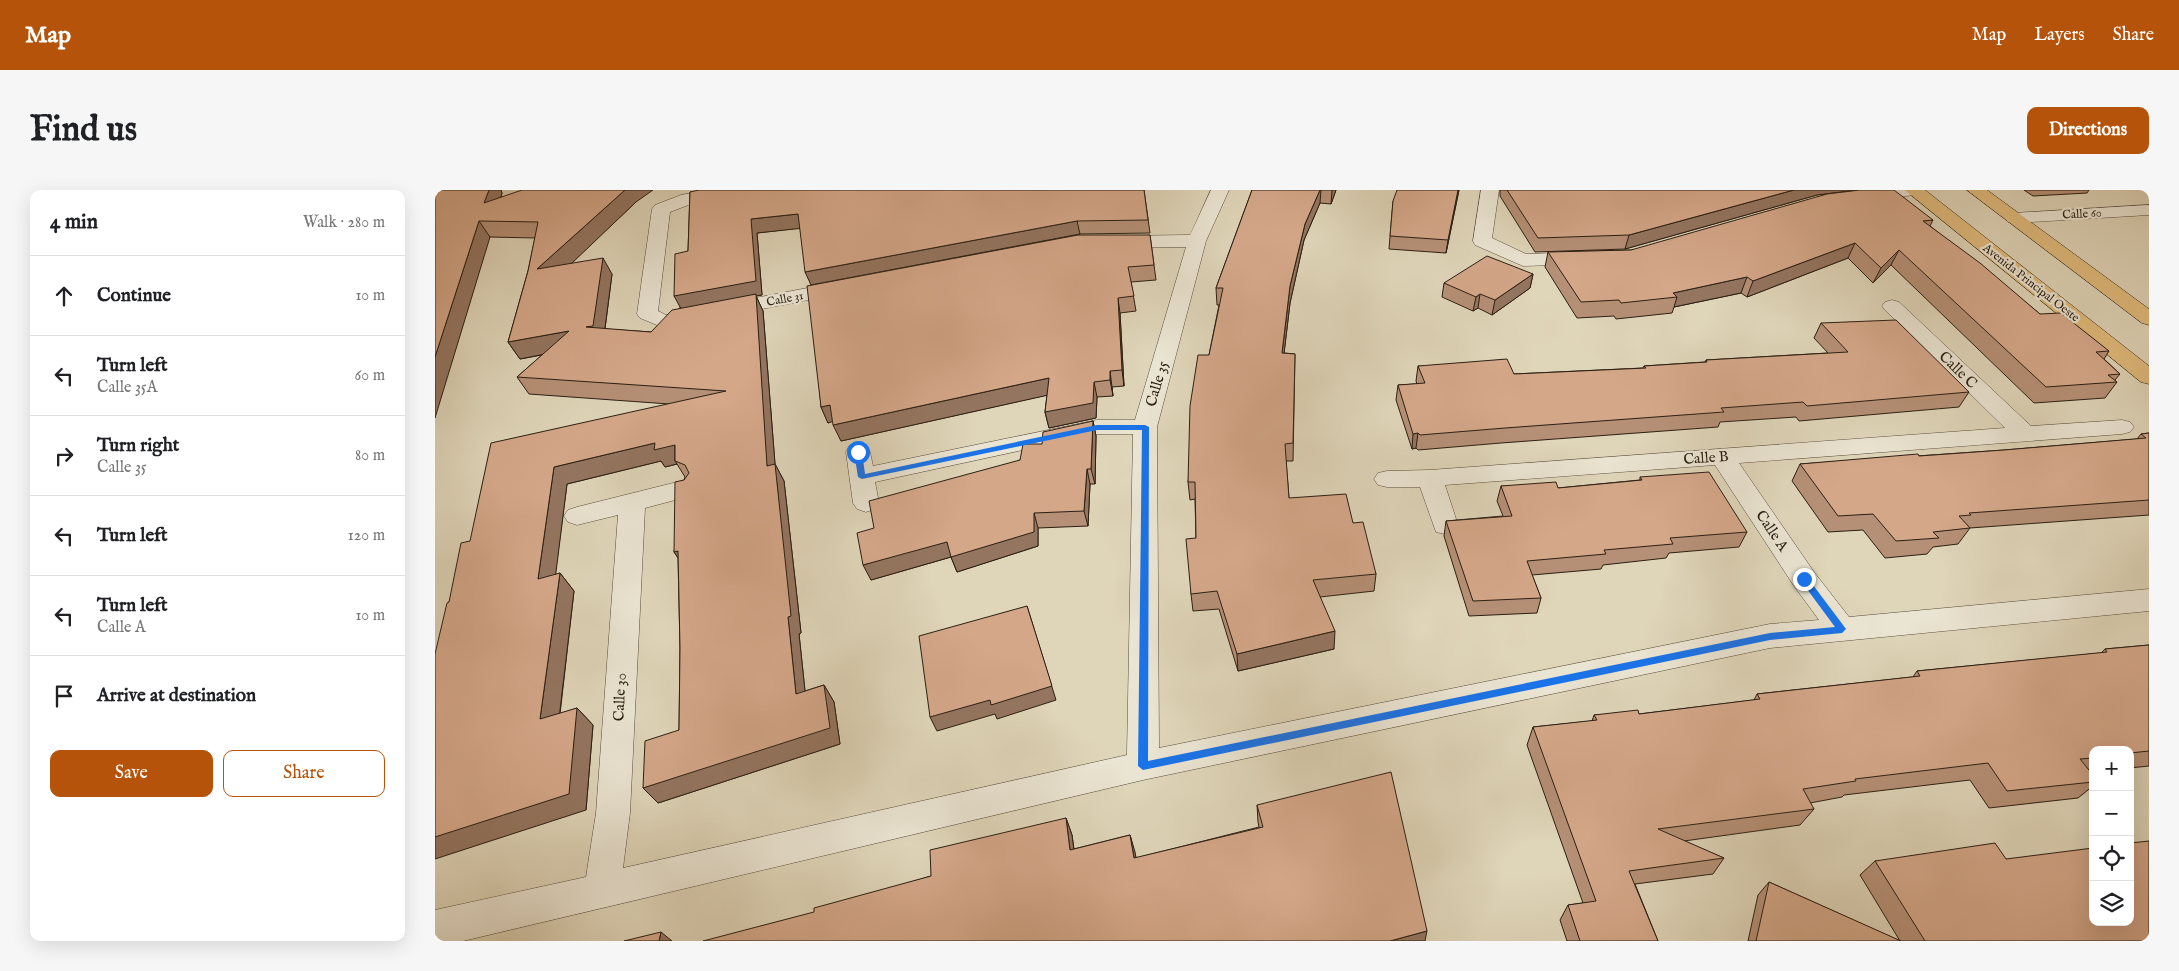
<!DOCTYPE html>
<meta charset="utf-8">
<style>
:root{--surface:#fff;--page:#f6f6f6;--text:#202124;--muted:#757577;--line:#e0e0e0;--accent:#b45309}
body{margin:0;font-family:"IM FELL English",serif;background:var(--page);color:var(--text)}
.controls{position:absolute;right:15px;bottom:15px;display:grid;overflow:hidden;border-radius:10px;box-shadow:0 5px 20px #0002}
.controls button{width:45px;height:45px;display:grid;place-items:center;padding:0;border:0;border-bottom:1px solid var(--line);background:var(--surface);color:var(--text);font:25px sans-serif}
.stop{position:absolute;width:15px;height:15px;margin:-11px;border:4px solid #1a73e8;border-radius:50%;background:#fff}
.stop.end{background:#1a73e8;border-color:#fff;box-shadow:0 1px 5px #0008}
.list{margin:0;padding:0;list-style:none}
h2{display:flex;justify-content:space-between;align-items:center;height:65px;margin:0;padding:0 20px;font-size:21px}
h2 small{font-size:16px;font-weight:400;color:var(--muted)}
.list li{display:grid;grid-template-columns:32px 1fr auto;gap:15px;align-items:center;box-sizing:border-box;height:80px;padding:0 20px;border-top:1px solid var(--line)}
.list b{display:block;font-size:19px;white-space:nowrap}
.list p{margin:0;font-size:16px;white-space:nowrap;color:var(--muted)}
.list em{font-size:16px;font-style:normal;color:var(--muted)}
.actions{display:flex;gap:10px;padding:15px 20px}
.actions a{flex:1;padding:11px 0;border:1px solid var(--accent);border-radius:10px;text-align:center;font-size:18px;color:var(--accent)}
.actions .main{background:var(--accent);color:#fff}
.icon{flex:none;width:28px;height:28px;fill:none;stroke:currentColor;stroke-width:2;stroke-linecap:round;stroke-linejoin:round}
.map{position:relative;flex:none;width:1714px;height:751px;overflow:hidden;border-radius:10px}
header{display:flex;align-items:center;gap:30px;box-sizing:border-box;height:70px;padding:0 25px;background:var(--accent);color:#fff}
header strong{font-size:24px}
nav{display:flex;gap:28px;margin-inline-start:auto;font-size:18px}
.intro{display:flex;align-items:center;justify-content:space-between;box-sizing:border-box;height:120px;padding:0 30px}
h1{margin:0;font-size:35px}
.button{padding:12px 22px;border-radius:10px;background:var(--accent);color:#fff;font-size:18px;font-weight:700}
main{display:flex;gap:30px;padding:0 30px}
aside{flex:1;background:var(--surface);border-radius:10px;box-shadow:0 5px 20px #0002}
.map>svg:first-child{display:block}
.lines{fill:none;stroke-linecap:round;stroke-linejoin:round}
.minor-casing{stroke:#584c3c;stroke-width:1}
.major-casing{stroke:#2b1f13;stroke-width:1}
.minor{fill:#eae4d2;fill-rule:evenodd}
.major{fill:#e0ba7c;fill-rule:evenodd}
.wall{fill:#b69076;stroke:#2b1f13}
.shaded-wall{fill:#947560;stroke:#2b1f13}
.building{fill:#d4a789;stroke:#2b1f13}
.route{fill:#1a73e8}
.labels{text-anchor:middle;dominant-baseline:central;stroke-width:4.5;stroke-linejoin:round;paint-order:stroke}
.far-street-label{font-size:12px;fill:#2b1f13;stroke:#eae4d2}
.street-label{font-size:15px;fill:#2b1f13;stroke:#eae4d2}
</style>
<header>
<strong>Map</strong>
<nav><a>Map</a><a>Layers</a><a>Share</a></nav>
</header>
<div class="intro"><h1>Find us</h1><a class="button">Directions</a></div>
<main>
<aside>
<h2>4 min<small>Walk · 280 m</small></h2>
<ul class="list">
<li><svg class="icon" aria-label="ahead" viewBox="0 0 24 24"><path d="M12 20V5M6 11l6-6 6 6"/></svg><div><b>Continue</b></div><em>10 m</em></li>
<li><svg class="icon" aria-label="left" viewBox="0 0 24 24"><path d="M17 20v-9H6M10 6l-5 5 5 5"/></svg><div><b>Turn left</b><p>Calle 35A</p></div><em>60 m</em></li>
<li><svg class="icon" aria-label="right" viewBox="0 0 24 24"><path d="M7 20v-9h11M14 6l5 5-5 5"/></svg><div><b>Turn right</b><p>Calle 35</p></div><em>80 m</em></li>
<li><svg class="icon" aria-label="left" viewBox="0 0 24 24"><path d="M17 20v-9H6M10 6l-5 5 5 5"/></svg><div><b>Turn left</b></div><em>120 m</em></li>
<li><svg class="icon" aria-label="left" viewBox="0 0 24 24"><path d="M17 20v-9H6M10 6l-5 5 5 5"/></svg><div><b>Turn left</b><p>Calle A</p></div><em>10 m</em></li>
<li><svg class="icon" aria-label="arrive" viewBox="0 0 24 24"><path d="M6 21V4h12l-3 4 3 4H6"/></svg><div><b>Arrive at destination</b></div></li>
</ul>
<div class="actions"><a class="main">Save</a><a>Share</a></div>
</aside>
<div class="map">
<svg width="1714" height="751" viewBox="0 0 1714 751">
<rect width="100%" height="100%" fill="#dfd5b9"/>
<filter id="stains"><feTurbulence type="fractalNoise" baseFrequency=".004" numOctaves="4"/><feColorMatrix values="0 0 0 0 .2 0 0 0 0 .09 0 0 0 0 .02 0 0 0 .5 -.17"/></filter>
<radialGradient id="worn" r=".72"><stop offset=".6" stop-color="#630" stop-opacity="0"/><stop offset="1" stop-color="#630" stop-opacity=".3"/></radialGradient>
<g class="lines">
<defs>
<g id="minor">
<path d="M 273,0 L 312,0 L 309,4 L 256,14 L 235,22 L 223,121 L 231,125 L 409,91 L 416,93 L 419,97 L 416,101 L 409,103 L 229,138 L 205,128 L 202,124 L 217,19 L 220,15 L 246,5 Z"/>
<path d="M 776,0 L 794,0 L 771,51 L 722,237 L 724,558 L 1335,434 L 1384,430 L 1359,396 L 1280,275 L 1010,295 L 1023,335 L 1019,342 L 1010,344 L 1001,342 L 985,297 L 952,297 L 943,295 L 939,289 L 943,283 L 952,281 L 995,280 L 1570,238 L 1450,120 L 1447,116 L 1450,112 L 1457,110 L 1464,112 L 1596,236 L 1687,230 L 1695,232 L 1699,237 L 1695,242 L 1687,244 L 1304,273 L 1379,382 L 1414,427 L 1714,399 L 1714,421 L 1335,458 L 708,590 L 28,751 L 0,751 L 0,720 L 151,687 L 161,623 L 183,325 L 142,335 L 133,332 L 129,326 L 133,320 L 142,317 L 250,290 L 259,293 L 263,299 L 259,305 L 210,318 L 195,623 L 188,678 L 692,565 L 698,244 L 662,244 L 440,292 L 444,313 L 440,319 L 431,322 L 422,319 L 418,313 L 411,262 L 414,256 L 423,254 L 432,256 L 435,262 L 438,276 L 662,230 L 700,230 L 751,57 L 678,58 L 671,56 L 669,52 L 671,48 L 678,46 L 755,45 Z"/>
<path d="M 1046,0 L 1064,0 L 1057,48 L 1091,64 L 1150,62 L 1157,64 L 1160,68 L 1157,72 L 1150,74 L 1088,76 L 1040,55 L 1038,51 Z"/>
<path d="M 1438,0 L 1488,0 L 1485,4 L 1479,5 L 1424,12 L 1418,11 L 1415,7 L 1418,3 Z"/>
<path d="M 1714,15 L 1714,25 L 1579,33 L 1573,32 L 1570,28 L 1573,24 L 1579,23 Z"/>
</g>
<g id="major">
<path d="M 1470,0 L 1490,0 L 1714,176 L 1714,194 L 1706,192 Z"/>
<path d="M 1532,0 L 1552,0 L 1714,119 L 1714,135 L 1707,133 Z"/>
</g>
</defs>
<use href="#minor" class="minor-casing"/>
<use href="#major" class="major-casing"/>
<use href="#minor" class="minor"/>
<use href="#major" class="major"/>
</g>
<g class="wall">
<path d="M 0,0 L 66,0 L 67,3 L 66,7 L 201,12 L 136,73 L 177,84 L 170,139 L 216,142 L 245,118 L 253,61 L 255,2 L 709,0 L 715,43 L 645,44 L 389,93 L 715,45 L 721,90 L 696,92 L 701,121 L 685,123 L 689,196 L 677,197 L 678,206 L 662,207 L 661,228 L 614,238 L 610,222 L 612,205 L 406,251 L 398,231 L 393,233 L 386,217 L 376,95 L 365,38 L 322,43 L 327,105 L 321,106 L 328,121 L 340,274 L 349,291 L 366,443 L 364,444 L 370,501 L 389,495 L 399,512 L 405,554 L 223,613 L 244,540 L 245,458 L 243,368 L 239,362 L 249,290 L 250,287 L 242,274 L 230,277 L 226,271 L 132,294 L 120,385 L 125,383 L 139,401 L 125,524 L 142,518 L 158,535 L 151,620 L 14,412 L 35,351 L 234,214 L 94,204 L 82,187 L 107,165 L 85,169 L 73,152 L 93,81 L 100,48 L 55,47 Z"/>
<path d="M 817,0 L 901,0 L 896,14 L 885,13 L 869,50 L 855,113 L 849,163 L 860,164 L 858,271 L 851,271 L 854,308 L 918,333 L 941,384 L 939,401 L 885,407 L 899,459 L 803,481 L 784,419 L 758,421 L 756,404 L 761,348 L 760,309 L 755,310 L 753,292 L 774,165 L 784,115 L 782,115 L 781,98 Z"/>
<path d="M 1024,0 L 1011,63 L 954,59 L 958,11 Z"/>
<path d="M 1065,0 L 1422,0 L 1382,5 L 1190,59 L 1100,62 L 1065,6 Z"/>
<path d="M 1589,0 L 1654,0 L 1652,3 L 1598,6 Z"/>
<path d="M 1498,30 L 1495,36 L 1605,124 L 1674,161 L 1669,169 L 1685,184 L 1680,190 L 1682,192 L 1670,208 L 1599,213 L 1456,75 L 1438,93 L 1413,68 L 1312,107 L 1306,103 L 1239,117 L 1237,123 L 1181,129 L 1179,126 L 1142,128 L 1110,77 L 1113,62 L 1196,60 Z"/>
<path d="M 1098,84 L 1095,98 L 1057,125 L 1043,118 L 1038,121 L 1007,107 L 1009,93 Z"/>
<path d="M 1386,133 L 1534,202 L 1524,217 L 1364,231 L 1361,227 L 1285,232 L 1283,237 L 1066,253 L 983,260 L 981,258 L 977,259 L 961,210 L 963,195 L 982,194 L 981,191 L 983,176 L 1079,184 L 1208,178 L 1209,176 L 1270,172 L 1271,170 L 1393,163 L 1379,148 Z"/>
<path d="M 658,231 L 661,246 L 660,294 L 655,294 L 653,336 L 603,338 L 603,356 L 522,382 L 516,367 L 436,390 L 439,338 L 585,270 L 607,254 Z"/>
<path d="M 1714,243 L 1714,325 L 1535,338 L 1523,354 L 1498,357 L 1492,364 L 1450,368 L 1428,340 L 1393,342 L 1357,291 L 1365,274 L 1569,260 L 1702,249 L 1706,244 Z"/>
<path d="M 1205,287 L 1312,342 L 1304,357 L 1234,363 L 1231,368 L 1168,375 L 1166,379 L 1097,385 L 1106,408 L 1102,423 L 1034,426 L 1009,346 L 1011,331 L 1068,326 L 1062,311 L 1066,296 L 1123,298 L 1205,290 Z"/>
<path d="M 1714,455 L 1714,576 L 1695,578 L 1695,560 L 1658,560 L 1658,582 L 1656,583 L 1658,585 L 1658,596 L 1643,608 L 1554,618 L 1535,590 L 1409,605 L 1407,607 L 1375,613 L 1379,619 L 1365,635 L 1249,651 L 1289,668 L 1278,684 L 1200,694 L 1223,751 L 1132,751 L 1125,730 L 1133,715 L 1148,713 L 1092,555 L 1098,537 L 1157,531 L 1159,525 L 1204,524 L 1319,510 L 1322,504 L 1478,487 L 1482,481 L 1666,463 L 1670,459 Z"/>
<path d="M 822,615 L 990,751 L 379,722 L 496,686 L 631,628 L 637,645 L 639,659 L 695,645 L 701,668 L 824,637 L 823,632 Z"/>
<path d="M 1571,669 L 1714,751 L 1313,751 L 1323,705 L 1334,692 L 1465,751 L 1425,685 L 1440,671 Z"/>
</g>
<g class="shaded-wall">
<path d="M 54,0 L 66,0 L 67,3 L 59,28 L 49,13 Z"/>
<path d="M 190,0 L 218,0 L 201,12 L 113,96 L 102,79 Z"/>
<path d="M 885,0 L 886,0 L 885,13 L 869,50 L 855,113 L 847,181 L 847,163 L 855,96 L 870,34 Z"/>
<path d="M 897,0 L 901,0 L 896,14 Z"/>
<path d="M 1023,0 L 1024,0 L 1011,63 L 1013,50 Z"/>
<path d="M 1359,0 L 1422,0 L 1382,5 L 1190,59 L 1194,45 Z"/>
<path d="M 363,24 L 369,38 L 322,43 L 327,105 L 321,106 L 328,121 L 340,274 L 349,291 L 366,443 L 364,444 L 372,520 L 361,504 L 353,427 L 342,293 L 239,106 L 316,29 Z"/>
<path d="M 44,31 L 55,47 L 0,228 L 0,167 Z"/>
<path d="M 642,31 L 645,44 L 376,95 L 370,82 Z"/>
<path d="M 1420,53 L 1413,68 L 1312,107 L 1318,91 Z"/>
<path d="M 1464,60 L 1456,75 L 1438,93 L 1446,78 Z"/>
<path d="M 168,68 L 177,84 L 168,153 L 151,137 Z"/>
<path d="M 1098,84 L 1095,98 L 1057,125 L 1060,110 Z"/>
<path d="M 1312,87 L 1306,103 L 1239,117 L 1242,107 L 1238,103 Z"/>
<path d="M 1045,104 L 1043,118 L 1038,121 L 1041,107 Z"/>
<path d="M 683,108 L 685,123 L 689,196 L 687,180 Z"/>
<path d="M 134,141 L 145,157 L 85,169 L 73,152 Z"/>
<path d="M 675,181 L 677,197 L 678,206 L 675,190 Z"/>
<path d="M 614,188 L 618,204 L 406,251 L 398,235 Z"/>
<path d="M 659,192 L 662,207 L 661,228 L 614,238 L 610,222 Z"/>
<path d="M 395,215 L 402,230 L 393,233 L 386,217 Z"/>
<path d="M 658,231 L 661,246 L 660,294 L 656,279 Z"/>
<path d="M 983,243 L 981,258 L 977,259 L 978,244 Z"/>
<path d="M 220,253 L 240,255 L 240,271 L 242,274 L 230,277 L 226,271 L 132,294 L 118,406 L 103,389 L 119,277 Z"/>
<path d="M 652,279 L 655,294 L 653,336 L 649,321 Z"/>
<path d="M 599,323 L 603,338 L 603,356 L 522,382 L 516,367 L 436,390 L 428,375 Z"/>
<path d="M 243,361 L 251,379 L 239,362 Z"/>
<path d="M 125,383 L 139,401 L 122,546 L 105,529 Z"/>
<path d="M 592,416 L 621,510 L 562,529 L 560,524 L 502,541 L 495,527 Z"/>
<path d="M 900,441 L 899,459 L 803,481 L 802,464 Z"/>
<path d="M 389,495 L 399,512 L 405,554 L 223,613 L 208,598 Z"/>
<path d="M 142,518 L 158,535 L 151,620 L 0,669 L 0,647 Z"/>
<path d="M 631,628 L 637,645 L 641,677 L 635,660 Z"/>
<path d="M 695,645 L 700,662 L 704,685 L 699,668 Z"/>
<path d="M 992,741 L 990,751 L 955,751 Z"/>
<path d="M 226,742 L 237,751 L 224,751 Z"/>
</g>
<g class="building">
<path d="M 0,0 L 54,0 L 49,13 L 87,0 L 190,0 L 102,79 L 168,68 L 158,136 L 151,137 L 216,142 L 237,120 L 321,104 L 332,276 L 340,274 L 356,426 L 353,427 L 361,504 L 389,495 L 395,538 L 208,598 L 210,551 L 244,540 L 245,458 L 243,361 L 239,362 L 240,292 L 249,290 L 254,283 L 250,275 L 240,271 L 240,255 L 219,260 L 220,253 L 119,277 L 103,389 L 125,383 L 105,529 L 142,518 L 134,604 L 0,647 L 0,464 L 12,413 L 14,412 L 26,353 L 35,351 L 56,253 L 291,201 L 82,187 L 134,141 L 73,152 L 93,81 L 103,32 L 44,31 L 0,167 Z"/>
<path d="M 264,0 L 709,0 L 713,30 L 642,31 L 370,82 L 363,24 L 316,29 L 321,91 L 239,106 L 240,64 L 253,61 L 255,2 Z"/>
<path d="M 817,0 L 885,0 L 870,34 L 855,96 L 847,163 L 860,164 L 858,253 L 850,254 L 854,308 L 911,304 L 918,333 L 928,332 L 941,384 L 878,390 L 900,441 L 802,464 L 782,401 L 756,404 L 751,349 L 761,348 L 760,292 L 753,292 L 755,216 L 763,165 L 774,165 L 788,98 L 781,98 Z"/>
<path d="M 962,0 L 1023,0 L 1013,50 L 955,46 L 958,11 Z"/>
<path d="M 1072,0 L 1359,0 L 1194,45 L 1103,48 Z"/>
<path d="M 1425,0 L 1459,0 L 1498,30 L 1488,31 L 1545,73 L 1605,124 L 1626,123 L 1674,161 L 1661,162 L 1685,184 L 1673,185 L 1682,192 L 1611,197 L 1464,60 L 1446,78 L 1420,53 L 1318,91 L 1312,87 L 1238,103 L 1242,107 L 1186,113 L 1184,110 L 1146,112 L 1113,62 L 1196,60 L 1392,4 Z"/>
<path d="M 643,45 L 715,45 L 719,75 L 693,77 L 699,106 L 683,108 L 687,180 L 675,181 L 675,190 L 659,192 L 658,213 L 610,222 L 614,188 L 398,235 L 395,215 L 386,217 L 372,96 Z"/>
<path d="M 1052,66 L 1098,84 L 1060,110 L 1045,104 L 1041,107 L 1009,93 Z"/>
<path d="M 1461,130 L 1534,202 L 1372,216 L 1368,212 L 1286,218 L 1289,222 L 1070,238 L 985,245 L 983,243 L 978,244 L 963,195 L 990,193 L 983,176 L 1072,169 L 1079,184 L 1211,178 L 1209,176 L 1272,172 L 1271,170 L 1413,162 L 1386,133 Z"/>
<path d="M 658,231 L 656,279 L 652,279 L 649,321 L 599,323 L 599,342 L 516,367 L 512,352 L 428,375 L 422,343 L 439,338 L 434,311 L 585,270 L 588,254 L 607,254 L 608,242 Z"/>
<path d="M 1714,243 L 1714,310 L 1534,323 L 1536,325 L 1524,326 L 1535,338 L 1498,342 L 1504,348 L 1461,351 L 1438,324 L 1403,326 L 1365,274 L 1483,264 L 1484,266 L 1569,260 L 1711,248 L 1706,244 Z"/>
<path d="M 1274,282 L 1312,342 L 1235,348 L 1238,354 L 1169,360 L 1171,364 L 1092,371 L 1106,408 L 1038,411 L 1011,331 L 1077,326 L 1066,296 L 1121,292 L 1123,298 L 1207,290 L 1205,287 Z"/>
<path d="M 592,416 L 617,496 L 556,515 L 555,510 L 495,527 L 484,446 Z"/>
<path d="M 1714,455 L 1714,561 L 1695,563 L 1695,560 L 1658,560 L 1658,568 L 1645,569 L 1658,585 L 1658,592 L 1572,601 L 1553,573 L 1420,589 L 1421,591 L 1368,599 L 1379,619 L 1223,639 L 1289,668 L 1194,681 L 1223,751 L 1145,751 L 1133,715 L 1161,711 L 1098,537 L 1162,530 L 1159,525 L 1203,520 L 1204,524 L 1325,509 L 1322,504 L 1485,486 L 1482,481 L 1672,462 L 1670,459 Z"/>
<path d="M 956,582 L 992,741 L 955,751 L 268,751 L 379,722 L 379,718 L 496,686 L 495,660 L 631,628 L 635,660 L 695,645 L 699,668 L 828,637 L 822,615 Z"/>
<path d="M 1714,651 L 1714,751 L 1490,751 L 1440,671 L 1560,653 L 1571,669 L 1658,658 L 1658,732 L 1695,732 L 1695,653 Z"/>
<path d="M 1334,692 L 1466,751 L 1321,751 Z"/>
<path d="M 226,742 L 224,751 L 189,751 Z"/>
</g>
<path class="route" d="M 662,235 L 710,235 L 714,237 L 713,571 L 1335,443 L 1400,437 L 1366,391 L 1366,387 L 1372,387 L 1411,439 L 1407,443 L 1335,450 L 708,580 L 703,576 L 707,240 L 662,240 L 427,289 L 423,287 L 419,262 L 423,260 L 427,262 L 430,284 Z"/>
<g class="labels">
<g class="far-street-label">
<text transform="translate(1647 24) rotate(-3)">Calle 60</text>
<text transform="translate(1596 93) rotate(38)">Avenida Principal Oeste</text>
<text transform="translate(350 109) rotate(-11)">Calle 31</text>
</g>
<g class="street-label">
<text transform="translate(1523 180) rotate(44)">Calle C</text>
<text transform="translate(722 194) rotate(-74)">Calle 35</text>
<text transform="translate(1271 268) rotate(-4)">Calle B</text>
<text transform="translate(1337 341) rotate(56)">Calle A</text>
<text transform="translate(185 507) rotate(-87)">Calle 30</text>
</g>
</g>
<rect width="100%" height="100%" filter="url(#stains)"/>
<rect width="100%" height="100%" fill="url(#worn)"/>
</svg>
<div class="controls">
<button>+</button>
<button>−</button>
<button><svg class="icon" aria-label="locate" viewBox="0 0 24 24"><circle cx="12" cy="12" r="6"/><path d="M12 2v4M12 18v4M2 12h4M18 12h4"/></svg></button>
<button><svg class="icon" aria-label="layers" viewBox="0 0 24 24"><path d="M12 4l9 5-9 5-9-5zM3 14l9 5 9-5"/></svg></button>
</div>
<div class="stop" style="left:423px;top:262px"></div>
<div class="stop end" style="left:1369px;top:389px"></div>
</div>
</main>
